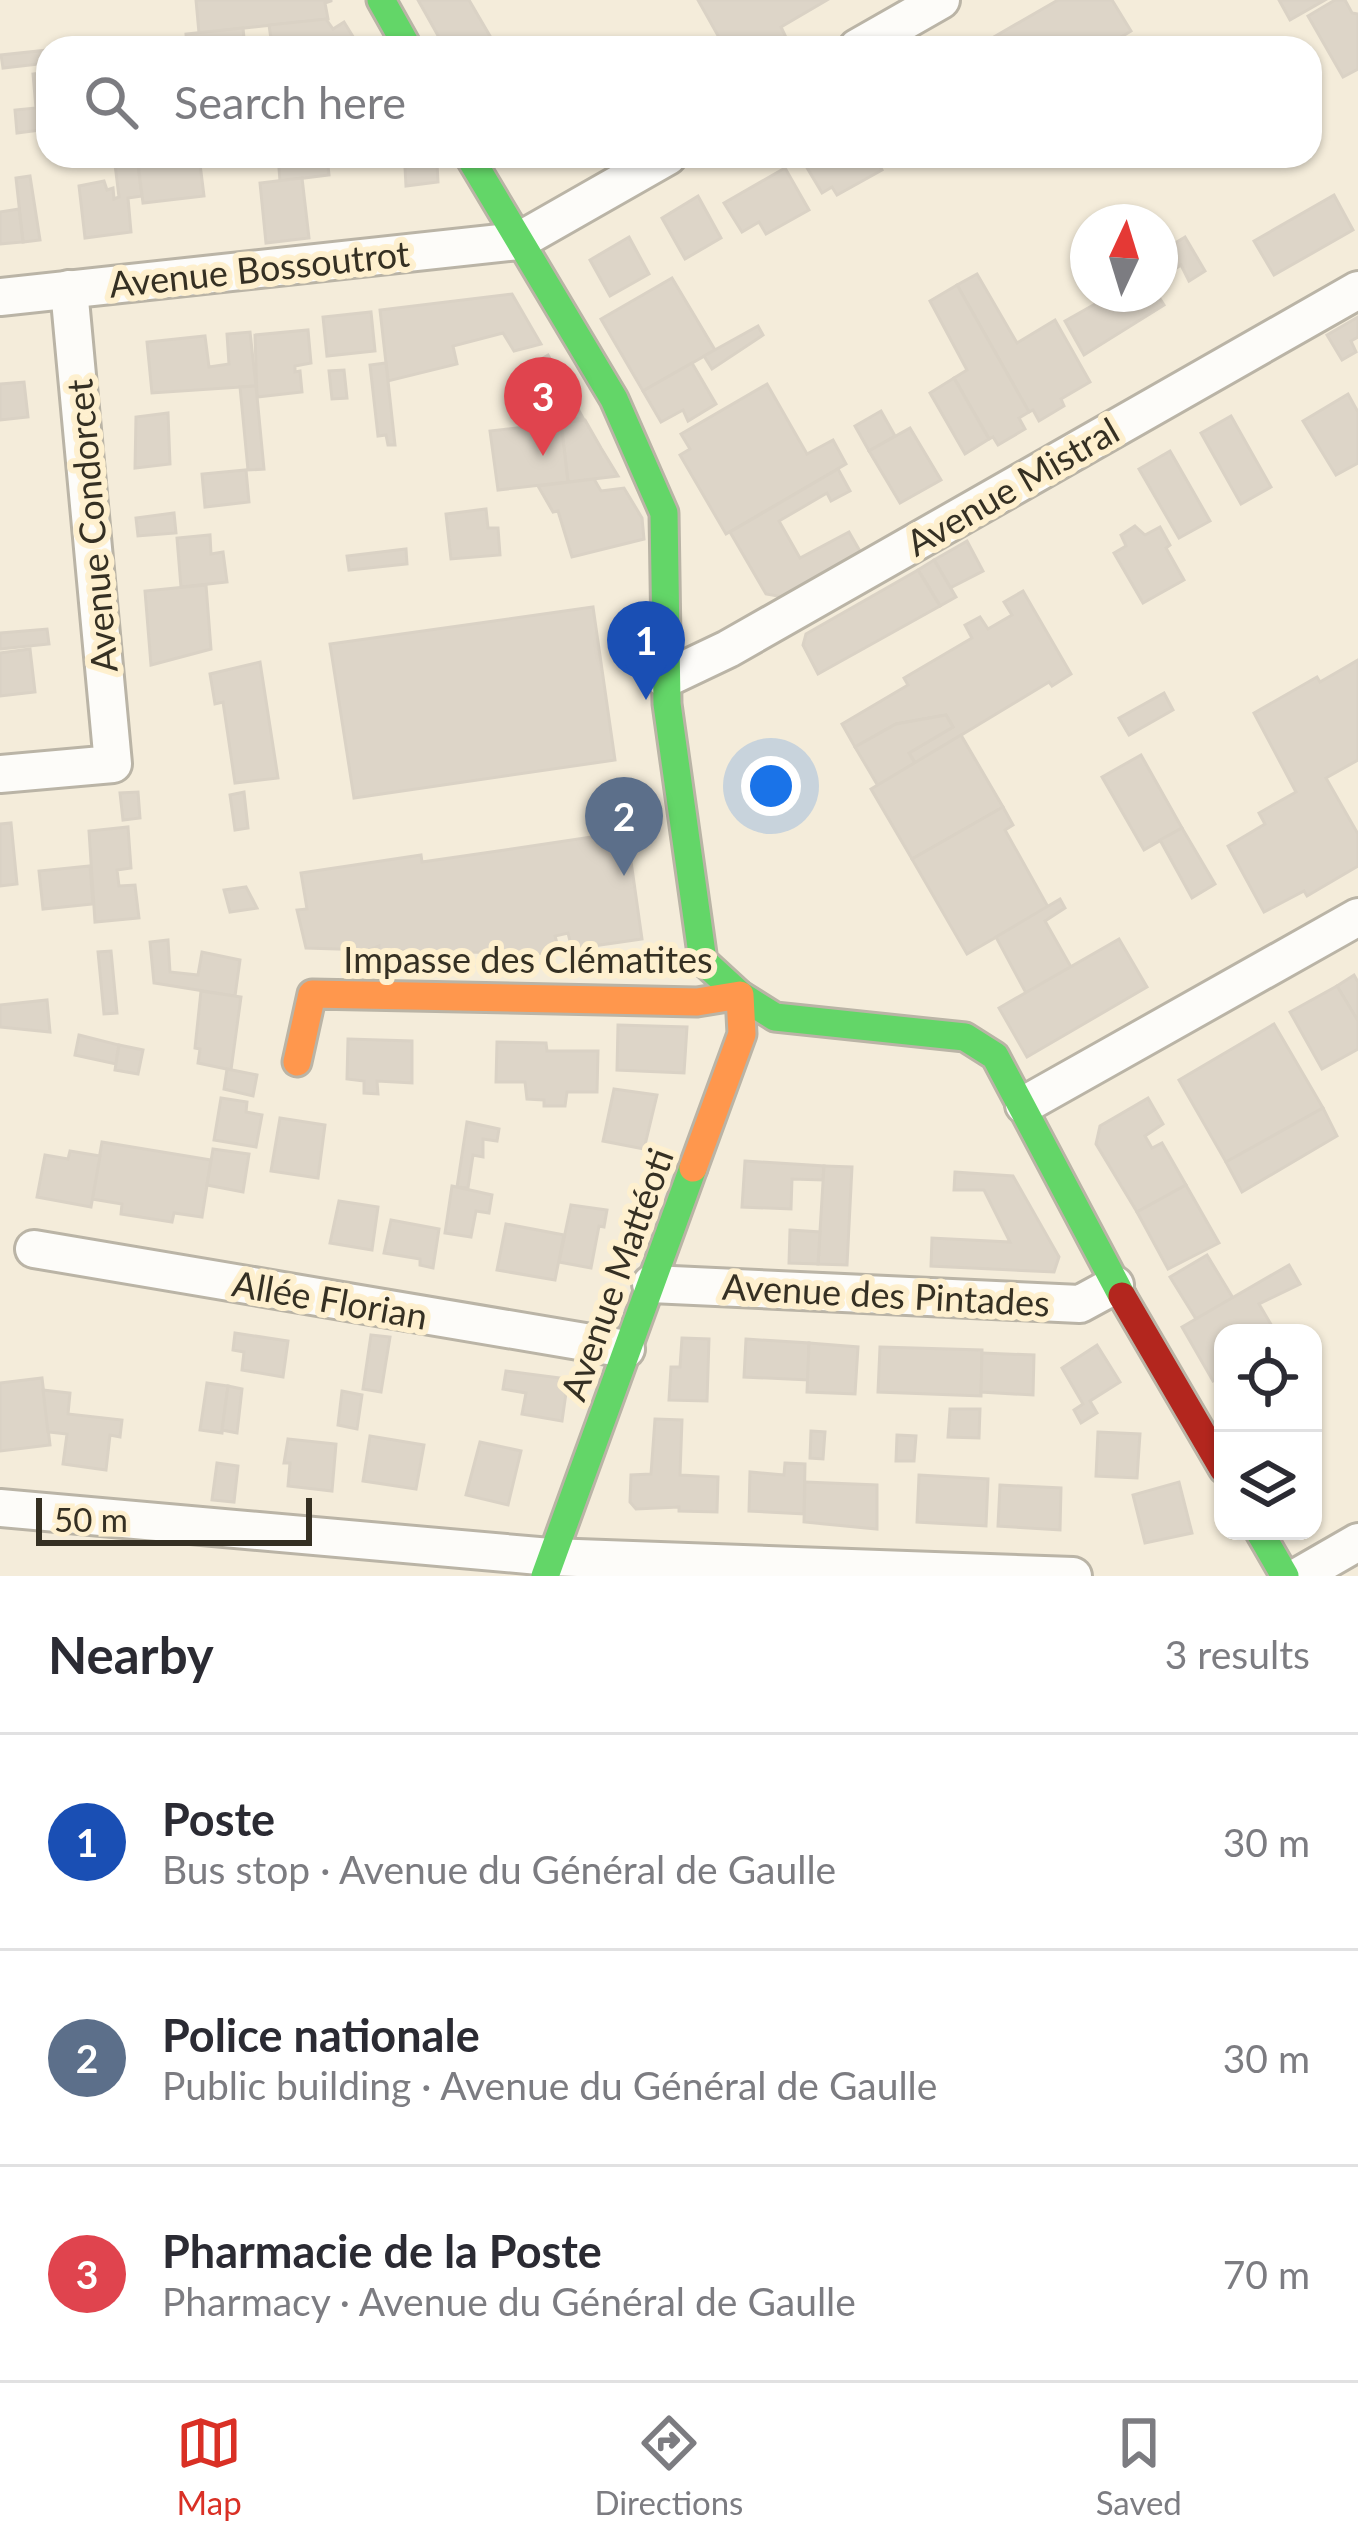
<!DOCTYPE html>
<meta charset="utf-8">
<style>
:root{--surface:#fff;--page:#f2f2f3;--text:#2b2b33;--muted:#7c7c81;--line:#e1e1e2;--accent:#d93025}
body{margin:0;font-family:Lato,sans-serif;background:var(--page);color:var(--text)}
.controls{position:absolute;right:36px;bottom:36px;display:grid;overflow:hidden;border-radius:24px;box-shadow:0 3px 9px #0004}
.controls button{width:108px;height:108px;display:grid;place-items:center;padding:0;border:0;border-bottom:3px solid var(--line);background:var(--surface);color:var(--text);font:60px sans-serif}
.compass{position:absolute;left:1070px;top:204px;width:108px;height:108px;border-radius:50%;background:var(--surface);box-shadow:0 3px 9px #0004;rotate:4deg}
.scale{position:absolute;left:36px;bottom:30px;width:276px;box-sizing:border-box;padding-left:12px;border:6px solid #353023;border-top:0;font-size:33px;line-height:42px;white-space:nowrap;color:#353023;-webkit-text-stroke:9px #fef0cf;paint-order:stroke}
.you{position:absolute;left:771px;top:786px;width:42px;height:42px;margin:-30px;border:9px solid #fff;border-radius:50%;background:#1a73e8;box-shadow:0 0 0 18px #1a73e833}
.badge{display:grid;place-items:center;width:78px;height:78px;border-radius:50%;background:var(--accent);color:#fff;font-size:39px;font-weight:700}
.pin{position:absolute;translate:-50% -99px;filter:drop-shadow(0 3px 6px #0008)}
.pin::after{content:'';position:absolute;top:63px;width:42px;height:36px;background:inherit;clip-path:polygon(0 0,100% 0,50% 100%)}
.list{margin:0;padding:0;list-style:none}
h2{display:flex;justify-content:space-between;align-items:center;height:156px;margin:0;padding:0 48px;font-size:51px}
h2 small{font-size:39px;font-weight:400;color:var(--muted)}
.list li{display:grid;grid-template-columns:78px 1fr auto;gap:36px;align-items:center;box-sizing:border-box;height:216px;padding:0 48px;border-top:3px solid var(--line)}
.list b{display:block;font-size:45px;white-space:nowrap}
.list p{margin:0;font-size:39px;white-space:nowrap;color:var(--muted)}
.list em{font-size:39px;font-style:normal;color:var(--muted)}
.icon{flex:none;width:66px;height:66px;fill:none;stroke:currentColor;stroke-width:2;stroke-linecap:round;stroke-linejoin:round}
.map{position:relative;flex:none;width:1358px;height:1576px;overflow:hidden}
.search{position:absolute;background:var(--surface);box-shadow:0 3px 9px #0004;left:36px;right:36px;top:36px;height:132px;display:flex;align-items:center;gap:30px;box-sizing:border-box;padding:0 42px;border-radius:36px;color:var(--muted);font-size:45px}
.sheet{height:804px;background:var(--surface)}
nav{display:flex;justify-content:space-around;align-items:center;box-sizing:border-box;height:168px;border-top:3px solid var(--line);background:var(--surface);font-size:33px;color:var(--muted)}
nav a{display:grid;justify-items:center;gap:6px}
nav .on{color:var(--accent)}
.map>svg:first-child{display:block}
.building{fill:#ddd5c8;stroke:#dad2c5;stroke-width:3}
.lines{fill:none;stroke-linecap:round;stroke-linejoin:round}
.street-casing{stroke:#bab4a6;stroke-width:42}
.fast-casing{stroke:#bab4a6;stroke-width:33}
.slow-casing{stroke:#bab4a6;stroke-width:33}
.jam-casing{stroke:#bab4a6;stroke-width:33}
.street{stroke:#fdfcf9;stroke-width:36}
.fast{stroke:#63d668;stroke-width:27}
.slow{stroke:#ff974d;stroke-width:27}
.jam{stroke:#b3261e;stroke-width:27}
.labels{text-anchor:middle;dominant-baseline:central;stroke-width:12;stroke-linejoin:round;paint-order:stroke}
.street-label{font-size:36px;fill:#353023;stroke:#fef0cf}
</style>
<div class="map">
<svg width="1358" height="1576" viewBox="0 0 1358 1576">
<rect width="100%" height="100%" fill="#f4ecda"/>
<g class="building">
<path d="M 196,0 L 331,0 L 331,1 L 325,3 L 328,19 L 199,33 Z"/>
<path d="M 418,0 L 469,0 L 497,48 L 445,48 Z"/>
<path d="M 698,0 L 827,0 L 781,27 L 791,48 L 725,48 Z"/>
<path d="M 1058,0 L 1112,0 L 1131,31 L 1103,48 L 966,48 L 963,44 L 975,38 L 980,45 Z"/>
<path d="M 1279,0 L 1325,0 L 1290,20 Z"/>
<path d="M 1335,0 L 1345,0 L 1352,13 L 1358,14 L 1358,69 L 1343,77 L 1308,16 Z"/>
<path d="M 326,19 L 333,29 L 344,22 L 360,48 L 311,48 L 308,42 L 272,46 L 269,25 Z"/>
<path d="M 243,28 L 245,48 L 187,48 L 186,34 Z"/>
<path d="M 48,50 L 48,63 L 3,68 L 1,55 Z"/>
<path d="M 48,72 L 48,129 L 17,133 L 15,110 L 36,108 L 33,74 Z"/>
<path d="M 114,156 L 137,156 L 142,196 L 128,198 L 131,232 L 85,238 L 79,186 L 104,181 L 107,190 L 113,188 L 114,199 L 119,197 Z"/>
<path d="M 137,156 L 199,156 L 204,196 L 143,203 Z"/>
<path d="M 278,156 L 327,156 L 329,175 L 280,181 Z"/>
<path d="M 800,156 L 878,156 L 875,158 L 882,170 L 837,195 L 832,187 L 822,193 Z"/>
<path d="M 437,163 L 438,182 L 406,186 L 405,167 Z"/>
<path d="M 785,168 L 809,210 L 766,234 L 759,222 L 742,232 L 724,203 Z"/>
<path d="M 30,176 L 40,240 L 23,242 L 16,178 Z"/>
<path d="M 302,178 L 309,238 L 266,243 L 260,183 Z"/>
<path d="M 1334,195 L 1353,230 L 1274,275 L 1254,241 Z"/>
<path d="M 698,196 L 721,238 L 685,259 L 662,218 Z"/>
<path d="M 19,209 L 23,242 L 0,244 L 0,212 Z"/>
<path d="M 629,237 L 649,274 L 610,296 L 590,260 Z"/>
<path d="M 1185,237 L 1205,271 L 1189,281 L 1181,265 L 1175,269 L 1170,261 L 1161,267 L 1160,273 L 1160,252 Z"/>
<path d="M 977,274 L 1017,343 L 1055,320 L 1090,382 L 1061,399 L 1064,406 L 1039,421 L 1033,410 L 1029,412 L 957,285 Z"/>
<path d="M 672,278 L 715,350 L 643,391 L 601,319 Z"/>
<path d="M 957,285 L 1029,412 L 1019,418 L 1025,429 L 998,445 L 993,437 L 989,439 L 954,378 L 967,370 L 930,301 Z"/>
<path d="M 512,294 L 541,344 L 514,351 L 503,333 L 453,346 L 457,364 L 388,381 L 380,310 Z"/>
<path d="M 1102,294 L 1157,294 L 1164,305 L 1084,355 L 1065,321 L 1104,299 Z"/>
<path d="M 371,312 L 375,351 L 327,356 L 323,317 Z"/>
<path d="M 1358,317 L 1358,337 L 1351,341 L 1356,352 L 1342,360 L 1327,335 Z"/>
<path d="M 758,326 L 763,335 L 712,369 L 704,356 Z"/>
<path d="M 308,330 L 311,363 L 295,366 L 295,372 L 300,371 L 302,392 L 257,397 L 255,335 Z"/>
<path d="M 250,332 L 256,386 L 152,393 L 147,342 L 205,336 L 209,367 L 229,364 L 227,334 Z"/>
<path d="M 548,355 L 583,418 L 539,423 L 512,377 Z"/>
<path d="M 386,363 L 388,381 L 395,445 L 388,445 L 386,435 L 378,436 L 370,365 Z"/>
<path d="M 692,363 L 716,404 L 688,421 L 683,410 L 661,422 L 643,391 Z"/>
<path d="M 344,370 L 347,398 L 332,399 L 329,371 Z"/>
<path d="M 954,378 L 989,439 L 965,454 L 930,393 Z"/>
<path d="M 24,382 L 28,417 L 0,420 L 0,384 Z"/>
<path d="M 767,384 L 807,454 L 833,440 L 846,464 L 726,534 L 680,455 L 690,449 L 681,434 Z"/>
<path d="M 256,386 L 264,469 L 248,470 L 240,387 Z"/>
<path d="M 1348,394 L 1358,412 L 1358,463 L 1336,475 L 1303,421 Z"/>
<path d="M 881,411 L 895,436 L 869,451 L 855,426 Z"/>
<path d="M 168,413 L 170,464 L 135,468 L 136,417 Z"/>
<path d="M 1231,416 L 1271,487 L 1241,504 L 1201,433 Z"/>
<path d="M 585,420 L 601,448 L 618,476 L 568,482 L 561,423 Z"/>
<path d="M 561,423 L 568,482 L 498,490 L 490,431 Z"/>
<path d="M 910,428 L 941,480 L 900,503 L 869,451 Z"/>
<path d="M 1170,451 L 1210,521 L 1179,538 L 1139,469 Z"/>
<path d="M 838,469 L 850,491 L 831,501 L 827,493 L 779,521 L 800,558 L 849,532 L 861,553 L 783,597 L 766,594 L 730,532 Z"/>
<path d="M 246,470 L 249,502 L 205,507 L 202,474 Z"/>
<path d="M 594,479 L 601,491 L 624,488 L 642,518 L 644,539 L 572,557 L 558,511 L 553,512 L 538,486 Z"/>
<path d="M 486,509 L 488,528 L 498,528 L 500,555 L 451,559 L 446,514 Z"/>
<path d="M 174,513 L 176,533 L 138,536 L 136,518 Z"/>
<path d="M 1135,526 L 1145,535 L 1160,527 L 1170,545 L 1166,548 L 1184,580 L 1143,603 L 1114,553 L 1126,546 L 1121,535 Z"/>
<path d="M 210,535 L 211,554 L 223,552 L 227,582 L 181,587 L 177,538 Z"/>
<path d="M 967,541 L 983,571 L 950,588 L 934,560 Z"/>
<path d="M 406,549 L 407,564 L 349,570 L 347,556 Z"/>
<path d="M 934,560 L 956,597 L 940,606 L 918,570 Z"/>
<path d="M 918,570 L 940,606 L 818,674 L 803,645 L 806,634 Z"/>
<path d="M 206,585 L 211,649 L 151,665 L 145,591 Z"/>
<path d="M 1023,591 L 1071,674 L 1052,686 L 1049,682 L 915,763 L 909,753 L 953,727 L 946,715 L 896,724 L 855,747 L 842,724 L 908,685 L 904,678 L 972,638 L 965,625 L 980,617 L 988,629 L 1012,615 L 1004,602 Z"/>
<path d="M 593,607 L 615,760 L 354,798 L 330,644 Z"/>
<path d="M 47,629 L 49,644 L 0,649 L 0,633 Z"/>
<path d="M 30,649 L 35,692 L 0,696 L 0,653 Z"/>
<path d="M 1358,660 L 1358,760 L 1326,778 L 1358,834 L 1358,866 L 1307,896 L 1304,891 L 1264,912 L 1228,846 L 1265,824 L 1259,813 L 1296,792 L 1254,713 L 1317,677 L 1320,682 Z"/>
<path d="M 260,662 L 278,778 L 235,783 L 223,702 L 215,704 L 210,674 Z"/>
<path d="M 1164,693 L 1173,710 L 1129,735 L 1119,718 Z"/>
<path d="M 946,715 L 953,727 L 909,753 L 915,763 L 878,786 L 855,747 L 896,724 Z"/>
<path d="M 961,735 L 1003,807 L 912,859 L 871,789 Z"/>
<path d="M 1141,755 L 1182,828 L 1144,850 L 1102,777 Z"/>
<path d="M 138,792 L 140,818 L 123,820 L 120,793 Z"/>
<path d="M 244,792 L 248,828 L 235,830 L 230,795 Z"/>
<path d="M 1003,807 L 1013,825 L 1005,830 L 1048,907 L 967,954 L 912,859 Z"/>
<path d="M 11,823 L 17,884 L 0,886 L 0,824 Z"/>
<path d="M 626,826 L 642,939 L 572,949 L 568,933 L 555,936 L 560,954 L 379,950 L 379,946 L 369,950 L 306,948 L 297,910 L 307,909 L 301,873 L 421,855 L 422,862 L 498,851 L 605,835 L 605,829 Z"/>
<path d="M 128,827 L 131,868 L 117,870 L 119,886 L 135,885 L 139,918 L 95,922 L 89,831 Z"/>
<path d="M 1182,828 L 1215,884 L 1192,898 L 1160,840 Z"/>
<path d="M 90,866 L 93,904 L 43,909 L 39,871 Z"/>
<path d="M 246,887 L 257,908 L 230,912 L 224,890 Z"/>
<path d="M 1060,899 L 1065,908 L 1045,921 L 1071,967 L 1026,993 L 996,937 Z"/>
<path d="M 1119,939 L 1147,987 L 1027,1057 L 999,1008 Z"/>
<path d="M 168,940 L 170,972 L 198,975 L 202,952 L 240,960 L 235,996 L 154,983 L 150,942 Z"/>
<path d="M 111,951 L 117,1013 L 104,1014 L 98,952 Z"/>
<path d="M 1354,975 L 1358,982 L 1358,1021 L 1337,986 Z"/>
<path d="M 1337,986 L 1358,1021 L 1358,1049 L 1322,1069 L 1290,1012 Z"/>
<path d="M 201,991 L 241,997 L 231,1070 L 198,1063 L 200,1049 L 195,1048 Z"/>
<path d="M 47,1000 L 50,1032 L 0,1027 L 0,1005 Z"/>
<path d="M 1274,1024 L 1323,1108 L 1226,1162 L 1179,1080 Z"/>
<path d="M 618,1025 L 687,1027 L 684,1073 L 617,1070 Z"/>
<path d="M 79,1035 L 119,1045 L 116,1064 L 75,1055 Z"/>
<path d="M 348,1039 L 412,1041 L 412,1083 L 377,1081 L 378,1094 L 364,1093 L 364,1081 L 347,1079 Z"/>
<path d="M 497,1042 L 546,1043 L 547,1051 L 598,1051 L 597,1092 L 567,1092 L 565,1106 L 544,1106 L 544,1100 L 527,1099 L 525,1082 L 496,1082 Z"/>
<path d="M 119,1045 L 143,1050 L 138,1074 L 115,1070 Z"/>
<path d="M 227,1069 L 257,1075 L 253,1096 L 224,1089 Z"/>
<path d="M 614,1089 L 657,1095 L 644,1149 L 603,1141 Z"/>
<path d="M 221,1098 L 247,1102 L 246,1112 L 262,1115 L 256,1147 L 214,1140 Z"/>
<path d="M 1148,1098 L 1163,1124 L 1145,1136 L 1152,1148 L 1162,1143 L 1186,1185 L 1137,1212 L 1096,1144 L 1100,1126 Z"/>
<path d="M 1323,1108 L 1337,1136 L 1242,1192 L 1226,1162 Z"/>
<path d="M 280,1118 L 325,1125 L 318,1178 L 271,1171 Z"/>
<path d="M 467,1122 L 499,1129 L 497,1141 L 483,1139 L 483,1157 L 473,1155 L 468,1188 L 457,1187 Z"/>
<path d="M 102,1142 L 211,1160 L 202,1217 L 174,1213 L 172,1222 L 121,1214 L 122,1204 L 92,1199 Z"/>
<path d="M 213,1149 L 249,1154 L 243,1192 L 207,1185 Z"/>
<path d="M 70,1151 L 100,1156 L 91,1207 L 37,1197 L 45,1155 L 68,1159 Z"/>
<path d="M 745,1161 L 824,1166 L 823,1180 L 792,1179 L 791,1209 L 742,1207 Z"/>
<path d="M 824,1166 L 852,1167 L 847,1265 L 818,1264 Z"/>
<path d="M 955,1172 L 1013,1176 L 1059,1257 L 1054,1272 L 931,1266 L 932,1238 L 1010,1242 L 984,1190 L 954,1190 Z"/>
<path d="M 1186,1185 L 1219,1243 L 1168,1269 L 1137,1212 Z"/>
<path d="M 452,1186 L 492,1195 L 489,1213 L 476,1211 L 471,1237 L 445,1233 Z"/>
<path d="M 339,1201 L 378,1207 L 372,1250 L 330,1243 Z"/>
<path d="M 571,1205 L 607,1210 L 604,1227 L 599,1226 L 591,1268 L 559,1262 Z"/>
<path d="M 391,1220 L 439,1229 L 433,1268 L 420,1265 L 420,1259 L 384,1253 Z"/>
<path d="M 506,1224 L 564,1235 L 555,1280 L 497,1270 Z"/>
<path d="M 790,1230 L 820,1232 L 818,1264 L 789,1263 Z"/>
<path d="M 1207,1255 L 1233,1298 L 1196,1319 L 1170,1277 Z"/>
<path d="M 1289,1265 L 1300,1284 L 1259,1304 L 1276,1333 L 1223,1333 L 1223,1375 L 1213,1381 L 1182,1327 Z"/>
<path d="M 235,1333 L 288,1341 L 283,1377 L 242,1370 L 244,1352 L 233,1350 Z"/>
<path d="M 371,1335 L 390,1337 L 381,1392 L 363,1389 Z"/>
<path d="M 682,1338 L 709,1339 L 707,1401 L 669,1400 L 671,1367 L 680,1367 Z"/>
<path d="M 746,1339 L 809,1343 L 808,1380 L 744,1377 Z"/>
<path d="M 809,1343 L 858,1347 L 855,1394 L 807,1392 Z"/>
<path d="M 1097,1345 L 1120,1382 L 1090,1401 L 1097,1413 L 1081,1423 L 1074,1410 L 1083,1404 L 1062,1368 Z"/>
<path d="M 880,1347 L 982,1350 L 981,1396 L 878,1392 Z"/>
<path d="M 982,1353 L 1034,1355 L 1033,1395 L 981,1392 Z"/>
<path d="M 506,1371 L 568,1379 L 562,1421 L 522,1414 L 526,1393 L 503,1389 Z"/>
<path d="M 42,1378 L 50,1445 L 0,1451 L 0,1383 Z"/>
<path d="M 207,1383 L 228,1386 L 222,1433 L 200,1430 Z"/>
<path d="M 228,1386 L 242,1389 L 237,1433 L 222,1430 Z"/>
<path d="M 43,1390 L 70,1393 L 68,1414 L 122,1420 L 120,1437 L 110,1435 L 106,1470 L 63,1464 L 67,1434 L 48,1432 Z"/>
<path d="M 342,1391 L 362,1395 L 357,1429 L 338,1425 Z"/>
<path d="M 950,1409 L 980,1409 L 979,1438 L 948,1437 Z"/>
<path d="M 655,1419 L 682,1420 L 680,1475 L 718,1477 L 717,1512 L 679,1511 L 679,1507 L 636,1509 L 630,1502 L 631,1475 L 651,1474 Z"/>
<path d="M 811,1431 L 825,1432 L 823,1459 L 810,1458 Z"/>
<path d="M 1098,1432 L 1140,1434 L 1137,1478 L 1096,1476 Z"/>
<path d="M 897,1435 L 916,1436 L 914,1461 L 896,1461 Z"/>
<path d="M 370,1436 L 424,1445 L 416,1489 L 363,1481 Z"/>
<path d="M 288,1439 L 336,1444 L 332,1491 L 288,1486 L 290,1463 L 284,1463 Z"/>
<path d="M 480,1442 L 521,1451 L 508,1505 L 466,1495 Z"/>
<path d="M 217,1463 L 238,1466 L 234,1502 L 212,1500 Z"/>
<path d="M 785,1463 L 805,1464 L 804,1514 L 749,1511 L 750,1472 L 784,1475 Z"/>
<path d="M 919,1475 L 988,1479 L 986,1526 L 917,1522 Z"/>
<path d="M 805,1482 L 877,1485 L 877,1529 L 804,1522 Z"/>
<path d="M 1179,1482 L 1192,1533 L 1145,1543 L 1133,1495 Z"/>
<path d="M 1000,1485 L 1061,1488 L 1060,1530 L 998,1526 Z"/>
</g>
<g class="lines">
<defs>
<g id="street">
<path d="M 857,48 L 941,0"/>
<path d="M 0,297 L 519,241 L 668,156"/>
<path d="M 665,679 L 728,649 L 1358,290"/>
<path d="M 0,774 L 113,764 L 69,289"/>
<path d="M 1024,1105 L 1358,917"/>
<path d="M 34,1249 L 626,1349"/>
<path d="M 651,1284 L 1080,1304 L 1115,1285"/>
<path d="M 0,1508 L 550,1557 L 1073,1576"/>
<path d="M 1299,1576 L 1358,1542"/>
</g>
<g id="fast">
<path d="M 381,0 L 408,48"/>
<path d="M 469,156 L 614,399 L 664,513 L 667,704 L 703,961 L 740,995 L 775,1017 L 965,1037 L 995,1056 L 1122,1296"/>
<path d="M 1259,1531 L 1285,1576"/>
<path d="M 545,1576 L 693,1168"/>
</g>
<path id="slow" d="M 297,1062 L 312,994 L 697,1002 L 740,995 L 742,1034 L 693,1168"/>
<path id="jam" d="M 1122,1296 L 1223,1469"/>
</defs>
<use href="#street" class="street-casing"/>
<use href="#fast" class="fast-casing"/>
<use href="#slow" class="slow-casing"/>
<use href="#jam" class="jam-casing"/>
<use href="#street" class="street"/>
<use href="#fast" class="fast"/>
<use href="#slow" class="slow"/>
<use href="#jam" class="jam"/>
</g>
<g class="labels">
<g class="street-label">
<text transform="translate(259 268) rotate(-6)">Avenue Bossoutrot</text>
<text transform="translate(1012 486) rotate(-30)">Avenue Mistral</text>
<text transform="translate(91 526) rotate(-95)">Avenue Condorcet</text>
<text x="528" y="959">Impasse des Clématites</text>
<text transform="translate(616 1274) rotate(-70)">Avenue Mattéoti</text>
<text transform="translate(886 1294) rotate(3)">Avenue des Pintades</text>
<text transform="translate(330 1299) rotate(10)">Allée Florian</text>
</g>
</g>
</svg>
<div class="controls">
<button><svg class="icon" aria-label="locate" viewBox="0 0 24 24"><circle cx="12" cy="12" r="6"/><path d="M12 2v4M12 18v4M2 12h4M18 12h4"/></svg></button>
<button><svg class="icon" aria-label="layers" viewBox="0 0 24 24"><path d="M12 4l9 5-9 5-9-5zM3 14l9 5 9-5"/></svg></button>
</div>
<svg class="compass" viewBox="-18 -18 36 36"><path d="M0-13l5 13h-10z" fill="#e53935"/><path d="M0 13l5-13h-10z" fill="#7c7c81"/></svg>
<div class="scale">50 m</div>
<div class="you"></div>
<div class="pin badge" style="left:646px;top:700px;background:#1a4fb4">1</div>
<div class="pin badge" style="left:624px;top:876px;background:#5c6f8a">2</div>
<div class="pin badge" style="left:543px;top:456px;background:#e0444e">3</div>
<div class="search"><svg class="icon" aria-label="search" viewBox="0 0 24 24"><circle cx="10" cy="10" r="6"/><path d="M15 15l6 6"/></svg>Search here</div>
</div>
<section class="sheet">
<h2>Nearby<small>3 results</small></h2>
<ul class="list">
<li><span class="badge" style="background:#1a4fb4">1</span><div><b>Poste</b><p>Bus stop · Avenue du Général de Gaulle</p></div><em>30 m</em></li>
<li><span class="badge" style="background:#5c6f8a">2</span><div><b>Police nationale</b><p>Public building · Avenue du Général de Gaulle</p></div><em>30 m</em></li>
<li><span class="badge" style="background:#e0444e">3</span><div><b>Pharmacie de la Poste</b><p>Pharmacy · Avenue du Général de Gaulle</p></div><em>70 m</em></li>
</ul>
</section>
<nav>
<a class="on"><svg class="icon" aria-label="map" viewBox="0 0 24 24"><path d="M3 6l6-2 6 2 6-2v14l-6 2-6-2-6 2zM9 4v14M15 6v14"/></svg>Map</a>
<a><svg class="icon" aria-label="directions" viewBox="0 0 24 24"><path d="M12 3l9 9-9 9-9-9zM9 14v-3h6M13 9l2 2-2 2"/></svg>Directions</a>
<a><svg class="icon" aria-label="saved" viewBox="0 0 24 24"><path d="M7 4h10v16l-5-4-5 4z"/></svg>Saved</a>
</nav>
